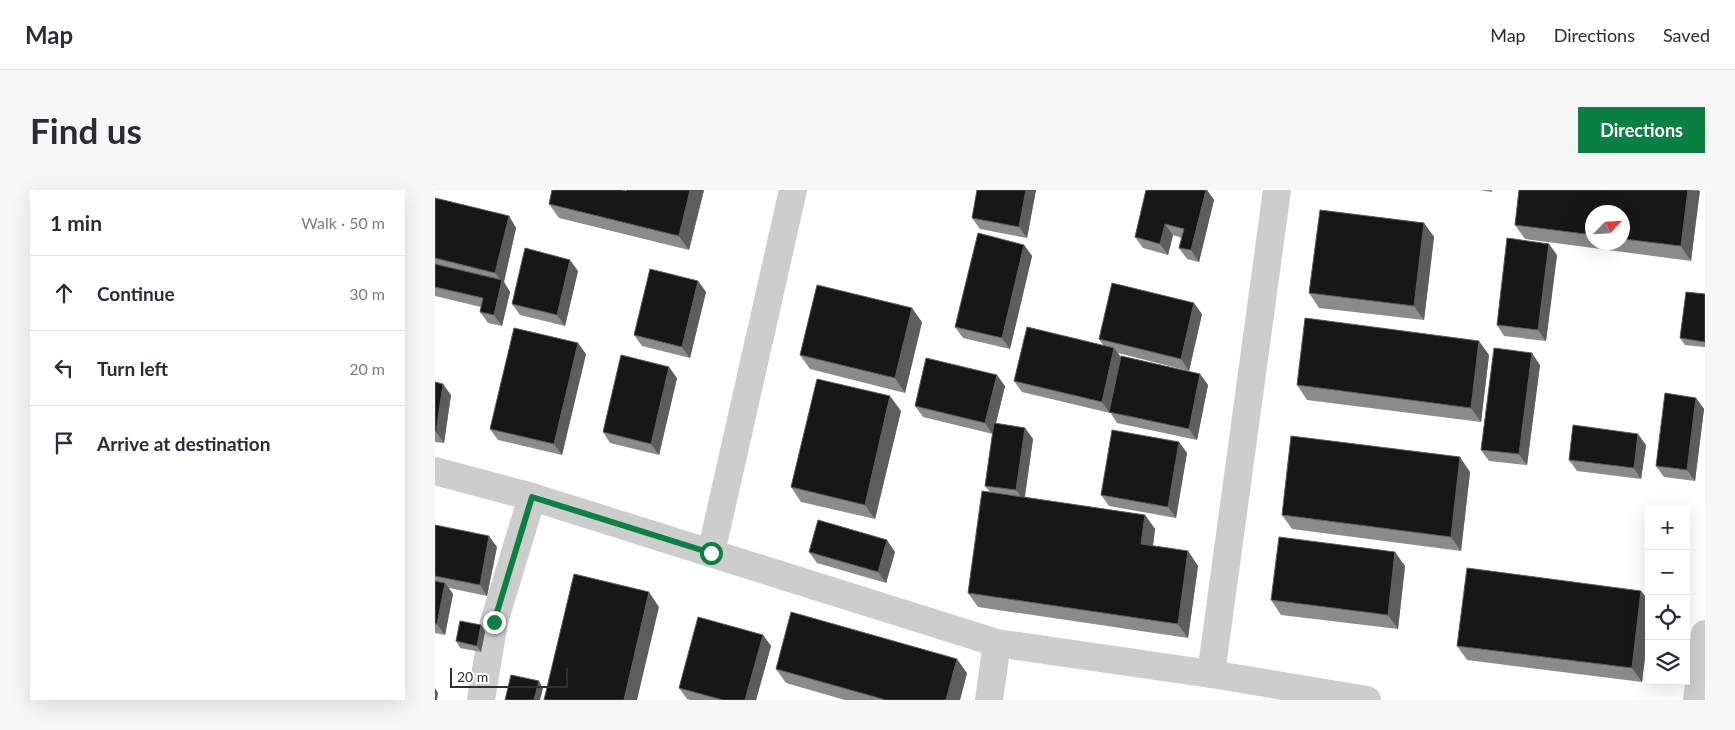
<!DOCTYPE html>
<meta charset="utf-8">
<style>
:root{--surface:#fff;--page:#f7f7f7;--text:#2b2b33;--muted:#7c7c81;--line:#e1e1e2;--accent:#0b8043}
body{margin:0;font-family:Lato,sans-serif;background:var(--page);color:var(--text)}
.controls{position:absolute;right:15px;bottom:15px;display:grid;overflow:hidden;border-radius:0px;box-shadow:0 5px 20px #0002}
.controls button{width:45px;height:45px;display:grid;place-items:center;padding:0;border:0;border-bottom:1px solid var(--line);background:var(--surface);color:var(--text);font:25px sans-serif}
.compass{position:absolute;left:1150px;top:15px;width:45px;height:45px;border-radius:50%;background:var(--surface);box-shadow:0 5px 20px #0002;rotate:65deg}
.scale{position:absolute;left:15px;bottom:12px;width:118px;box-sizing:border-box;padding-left:5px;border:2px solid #303030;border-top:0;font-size:14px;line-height:18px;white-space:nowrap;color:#303030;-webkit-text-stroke:4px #fff;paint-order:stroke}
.stop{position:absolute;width:15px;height:15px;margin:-11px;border:4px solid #0b8043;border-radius:50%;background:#fff}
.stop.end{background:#0b8043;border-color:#fff;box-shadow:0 1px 5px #0008}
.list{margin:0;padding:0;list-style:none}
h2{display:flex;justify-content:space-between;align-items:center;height:65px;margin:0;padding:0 20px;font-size:21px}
h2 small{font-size:16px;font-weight:400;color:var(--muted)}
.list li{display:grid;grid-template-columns:32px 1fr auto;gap:15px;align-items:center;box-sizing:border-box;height:75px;padding:0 20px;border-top:1px solid var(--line)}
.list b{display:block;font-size:19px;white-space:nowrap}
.list em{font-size:16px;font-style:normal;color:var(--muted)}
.icon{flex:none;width:28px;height:28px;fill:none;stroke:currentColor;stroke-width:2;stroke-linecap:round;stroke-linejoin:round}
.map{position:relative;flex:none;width:1270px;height:510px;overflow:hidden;border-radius:0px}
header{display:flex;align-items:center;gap:30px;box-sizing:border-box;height:70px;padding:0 25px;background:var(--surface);border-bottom:1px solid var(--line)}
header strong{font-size:24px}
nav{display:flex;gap:28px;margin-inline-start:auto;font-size:18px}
.intro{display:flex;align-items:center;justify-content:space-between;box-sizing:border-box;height:120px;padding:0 30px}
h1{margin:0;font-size:35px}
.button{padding:12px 22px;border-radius:0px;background:var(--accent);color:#fff;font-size:18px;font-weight:700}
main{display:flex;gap:30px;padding:0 30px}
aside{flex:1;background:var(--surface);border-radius:0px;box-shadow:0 5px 20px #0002}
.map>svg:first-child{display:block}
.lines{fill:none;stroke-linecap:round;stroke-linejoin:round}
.minor{stroke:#cdcdcd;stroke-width:28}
.wall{fill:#8b8b8b;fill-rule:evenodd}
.shaded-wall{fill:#5d5d5d}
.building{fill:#171717;stroke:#5d5d5d}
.route{stroke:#0b8043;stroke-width:6}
</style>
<header>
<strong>Map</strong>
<nav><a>Map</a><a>Directions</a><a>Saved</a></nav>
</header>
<div class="intro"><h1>Find us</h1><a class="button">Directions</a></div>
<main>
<aside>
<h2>1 min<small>Walk · 50 m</small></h2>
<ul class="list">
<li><svg class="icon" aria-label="ahead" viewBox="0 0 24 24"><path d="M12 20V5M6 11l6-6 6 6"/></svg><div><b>Continue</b></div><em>30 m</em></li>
<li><svg class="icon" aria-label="left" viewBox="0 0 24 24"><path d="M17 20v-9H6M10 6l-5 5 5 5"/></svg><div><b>Turn left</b></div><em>20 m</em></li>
<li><svg class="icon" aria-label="arrive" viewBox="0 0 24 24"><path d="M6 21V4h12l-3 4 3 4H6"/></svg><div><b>Arrive at destination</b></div></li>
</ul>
</aside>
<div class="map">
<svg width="1270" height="510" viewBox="0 0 1270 510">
<rect width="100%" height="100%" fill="#fff"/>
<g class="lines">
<g class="minor">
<path d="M 0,281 L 97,307 L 562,453 L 776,484 L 932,510"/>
<path d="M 276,363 L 358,0"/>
<path d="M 776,484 L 842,0"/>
<path d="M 46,510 L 59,432 L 97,307"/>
<path d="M 554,510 L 562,453"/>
<path d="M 1262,510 L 1270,444"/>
</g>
</g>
<g class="wall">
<path d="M 269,0 L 254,60 L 124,28 L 114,14 L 191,1 Z"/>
<path d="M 542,0 L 601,0 L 592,48 L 545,39 L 537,28 Z"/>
<path d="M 711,0 L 772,0 L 779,10 L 764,72 L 752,69 L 744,58 L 747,48 L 738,45 L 733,65 L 708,58 L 700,47 Z"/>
<path d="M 1044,0 L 1057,0 L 1057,2 Z"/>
<path d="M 1084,0 L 1264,0 L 1256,71 L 1090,49 L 1080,35 ZM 1158,22 L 1188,22 L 1188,52 L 1158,52 Z"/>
<path d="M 0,8 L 74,26 L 81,38 L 69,92 L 75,102 L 67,136 L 53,133 L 45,122 L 46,117 L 0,106 Z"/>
<path d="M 989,33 L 999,47 L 989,130 L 884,118 L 874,103 Z"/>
<path d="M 589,55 L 597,66 L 575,159 L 528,148 L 520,137 Z"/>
<path d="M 1122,65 L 1111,151 L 1069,146 L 1062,135 Z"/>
<path d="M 143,81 L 130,136 L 85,125 L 77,114 Z"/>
<path d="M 263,91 L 271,102 L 255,168 L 207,156 L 199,145 Z"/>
<path d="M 1270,104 L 1270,157 L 1250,155 L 1245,148 Z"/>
<path d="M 767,124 L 754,181 L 683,163 L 686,167 L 765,184 L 773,195 L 762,250 L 682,233 L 675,222 L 675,223 L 587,202 L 579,191 L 668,155 L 664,149 Z"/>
<path d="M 487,132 L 470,203 L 375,179 L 365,165 Z"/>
<path d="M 151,164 L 127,265 L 63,250 L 55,239 Z"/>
<path d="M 1054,165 L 1046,232 L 872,210 L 862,195 Z"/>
<path d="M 1105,175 L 1092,275 L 1054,271 L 1046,260 Z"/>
<path d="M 242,188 L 224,265 L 175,253 L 168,242 Z"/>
<path d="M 0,192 L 16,205 L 9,253 L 0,252 Z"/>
<path d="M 570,196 L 561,233 L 590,238 L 598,249 L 590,307 L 710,325 L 720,339 L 718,356 L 753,361 L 763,376 L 753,448 L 543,417 L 533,403 L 555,302 L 550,296 L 558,244 L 488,227 L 480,216 Z"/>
<path d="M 1261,208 L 1269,219 L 1260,291 L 1229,287 L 1221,276 Z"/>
<path d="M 466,221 L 440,329 L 366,312 L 356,297 Z"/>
<path d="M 744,252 L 752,263 L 741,328 L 674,316 L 666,305 Z"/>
<path d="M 1211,255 L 1206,289 L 1142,281 L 1134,270 Z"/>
<path d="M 1035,282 L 1026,361 L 857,339 L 847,325 Z"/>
<path d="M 0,335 L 62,357 L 52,406 L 14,398 L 18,404 L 10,445 L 0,443 Z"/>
<path d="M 374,362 L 460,362 L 451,393 L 382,373 Z"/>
<path d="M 970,376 L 963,439 L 846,425 L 836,410 Z"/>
<path d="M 1206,401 L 1214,411 L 1214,434 L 1207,492 L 1032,470 L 1022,456 Z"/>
<path d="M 46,435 L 50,442 L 46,462 L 25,458 L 21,451 Z"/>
<path d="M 328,445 L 336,456 L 321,510 L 255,510 L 252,509 L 244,498 Z"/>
<path d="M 341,479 L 532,483 L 525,510 L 410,510 L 351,493 Z"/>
</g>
<g class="shaded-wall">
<path d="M 255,0 L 269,0 L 254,60 L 244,46 Z"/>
<path d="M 591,0 L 601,0 L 592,48 L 584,37 Z"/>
<path d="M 771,0 L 772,0 L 779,10 L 764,72 L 756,60 Z"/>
<path d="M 1253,0 L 1265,1 L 1256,71 L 1246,56 Z"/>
<path d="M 74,26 L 81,38 L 69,92 L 75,102 L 67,136 L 59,125 L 67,92 L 60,83 Z"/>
<path d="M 989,33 L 999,47 L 989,130 L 979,116 Z"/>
<path d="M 730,34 L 738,45 L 733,65 L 725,54 Z"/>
<path d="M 1114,54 L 1122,65 L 1111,151 L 1103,140 Z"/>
<path d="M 589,55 L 597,66 L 575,159 L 567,148 Z"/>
<path d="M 135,70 L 143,81 L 130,136 L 122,125 Z"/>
<path d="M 263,91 L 271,102 L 255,168 L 247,157 Z"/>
<path d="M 759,113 L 767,124 L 754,181 L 746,169 Z"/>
<path d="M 477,118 L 487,132 L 470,203 L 460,188 Z"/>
<path d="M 1044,151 L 1054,165 L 1046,232 L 1036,218 Z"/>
<path d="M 143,153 L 151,164 L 127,265 L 119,254 Z"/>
<path d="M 679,158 L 687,169 L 675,223 L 667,212 Z"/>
<path d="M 1097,163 L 1105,175 L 1092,275 L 1084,264 Z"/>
<path d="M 234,177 L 242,188 L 224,265 L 216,254 Z"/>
<path d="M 765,184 L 773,195 L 762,250 L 754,239 Z"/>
<path d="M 562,185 L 570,196 L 558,245 L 550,233 Z"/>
<path d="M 8,194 L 16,205 L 9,253 L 1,242 Z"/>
<path d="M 455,206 L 466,221 L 440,329 L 430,315 Z"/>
<path d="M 1261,208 L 1269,219 L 1260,291 L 1252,280 Z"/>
<path d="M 590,238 L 598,249 L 589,311 L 581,300 Z"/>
<path d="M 1203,244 L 1211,255 L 1206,289 L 1199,278 Z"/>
<path d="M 744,252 L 752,263 L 741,328 L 733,317 Z"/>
<path d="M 1025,267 L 1035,282 L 1026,361 L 1016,347 Z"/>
<path d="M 710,325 L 720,339 L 716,369 L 706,354 Z"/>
<path d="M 54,346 L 62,357 L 52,406 L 45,395 Z"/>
<path d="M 452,350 L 460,362 L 451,393 L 443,382 Z"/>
<path d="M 753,361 L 763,376 L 753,448 L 743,434 Z"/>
<path d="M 960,362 L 970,376 L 963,439 L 953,425 Z"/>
<path d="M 10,393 L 18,404 L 10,445 L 2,434 Z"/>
<path d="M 1206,401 L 1214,411 L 1214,434 L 1207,492 L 1197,478 Z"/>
<path d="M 214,402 L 224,417 L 202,510 L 189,510 Z"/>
<path d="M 46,435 L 50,442 L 46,462 L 42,456 Z"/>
<path d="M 328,445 L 336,456 L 321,510 L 310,510 Z"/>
<path d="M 522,469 L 532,483 L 525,510 L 511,510 Z"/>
<path d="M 104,491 L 108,498 L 105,510 L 99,510 Z"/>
<path d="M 0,498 L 3,503 L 2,510 L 0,510 Z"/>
</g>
<g class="building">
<path d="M 117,0 L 187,0 L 191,1 L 192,0 L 255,0 L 244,46 L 114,14 Z"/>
<path d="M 542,0 L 591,0 L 584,37 L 537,28 Z"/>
<path d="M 711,0 L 771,0 L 756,60 L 744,58 L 749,39 L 730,34 L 725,54 L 700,47 Z"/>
<path d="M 1084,0 L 1253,0 L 1246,56 L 1188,49 L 1188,22 L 1158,22 L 1158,45 L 1080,35 Z"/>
<path d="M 0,8 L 74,26 L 60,83 L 0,68 Z"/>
<path d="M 885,20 L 989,33 L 979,116 L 874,103 Z"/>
<path d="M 543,43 L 589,55 L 567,148 L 520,137 Z"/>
<path d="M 1072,48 L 1114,54 L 1103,140 L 1062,135 Z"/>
<path d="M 90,58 L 135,70 L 122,125 L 77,114 Z"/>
<path d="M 0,74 L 67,90 L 59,125 L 45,122 L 48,108 L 0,97 Z"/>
<path d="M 215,79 L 263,91 L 247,157 L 199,145 Z"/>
<path d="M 677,93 L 759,113 L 746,169 L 664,149 Z"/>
<path d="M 382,95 L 477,118 L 460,188 L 365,165 Z"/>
<path d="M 1251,102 L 1270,104 L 1270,152 L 1245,148 Z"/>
<path d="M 870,128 L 1044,151 L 1036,218 L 862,195 Z"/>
<path d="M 592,137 L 679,158 L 667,212 L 579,191 Z"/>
<path d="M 79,138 L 143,153 L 119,254 L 55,239 Z"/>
<path d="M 1059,158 L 1097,163 L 1084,264 L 1046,260 Z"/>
<path d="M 186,165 L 234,177 L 216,254 L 168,242 Z"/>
<path d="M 686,166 L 765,184 L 754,239 L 674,222 Z"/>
<path d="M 491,168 L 562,185 L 550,233 L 480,216 Z"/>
<path d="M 382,189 L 455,206 L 430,315 L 356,297 Z"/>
<path d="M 0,192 L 8,194 L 1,242 L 0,241 Z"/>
<path d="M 1230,203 L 1261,208 L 1252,280 L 1221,276 Z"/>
<path d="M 559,233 L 590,238 L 581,300 L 550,296 Z"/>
<path d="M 1138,235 L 1203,244 L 1199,278 L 1134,270 Z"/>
<path d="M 677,240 L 744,252 L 733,317 L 666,305 Z"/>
<path d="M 856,246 L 1025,267 L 1016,347 L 847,325 Z"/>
<path d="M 547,301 L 710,325 L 706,354 L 753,361 L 743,434 L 533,403 Z"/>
<path d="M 383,330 L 452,350 L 443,382 L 374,362 Z"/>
<path d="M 0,335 L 54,346 L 45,395 L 0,386 Z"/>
<path d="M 844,347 L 960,362 L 953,425 L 836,410 Z"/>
<path d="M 1032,378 L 1206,401 L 1197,478 L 1022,456 Z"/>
<path d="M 139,384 L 214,402 L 189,510 L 109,510 Z"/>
<path d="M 0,391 L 10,393 L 2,434 L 0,434 Z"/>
<path d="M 356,422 L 522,469 L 511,510 L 451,510 L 341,479 Z"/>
<path d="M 263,427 L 328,445 L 310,510 L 288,510 L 244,498 Z"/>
<path d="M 25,431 L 46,435 L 42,456 L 21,451 Z"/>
<path d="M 76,485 L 104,491 L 99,510 L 70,510 Z"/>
</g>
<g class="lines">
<path class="route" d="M 59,432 L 97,307 L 276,363"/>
</g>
</svg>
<div class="controls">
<button>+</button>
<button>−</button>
<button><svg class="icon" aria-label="locate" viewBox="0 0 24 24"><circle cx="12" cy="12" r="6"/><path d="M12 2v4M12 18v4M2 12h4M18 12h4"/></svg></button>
<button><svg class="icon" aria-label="layers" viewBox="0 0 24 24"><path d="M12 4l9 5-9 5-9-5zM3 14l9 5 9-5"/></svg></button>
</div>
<svg class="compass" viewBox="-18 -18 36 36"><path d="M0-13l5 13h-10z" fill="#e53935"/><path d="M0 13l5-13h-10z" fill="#7c7c81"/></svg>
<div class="scale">20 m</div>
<div class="stop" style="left:276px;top:363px"></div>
<div class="stop end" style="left:59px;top:432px"></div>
</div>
</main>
